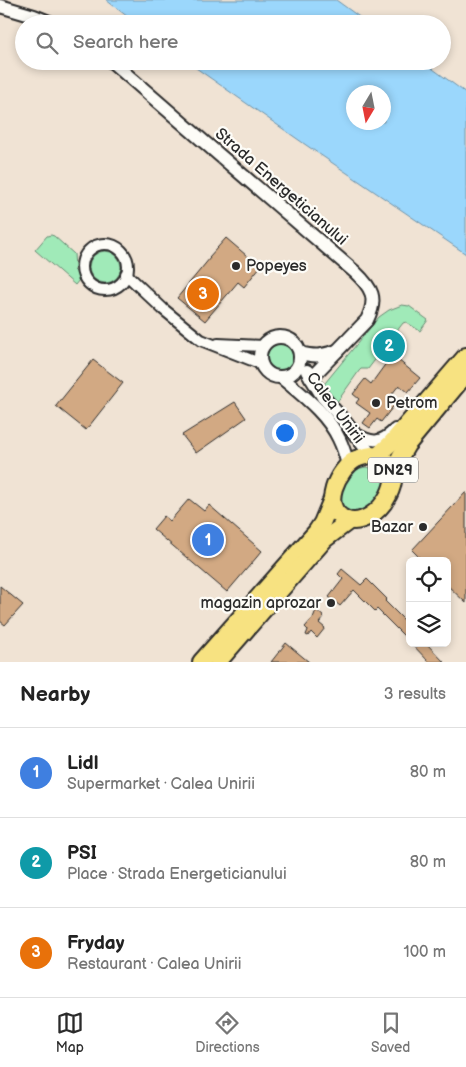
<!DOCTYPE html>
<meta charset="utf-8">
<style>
:root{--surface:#fff;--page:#f6f6f6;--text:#222;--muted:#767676;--line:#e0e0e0;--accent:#2b2b2b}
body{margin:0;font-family:"Balsamiq Sans",sans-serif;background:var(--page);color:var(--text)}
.controls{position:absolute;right:15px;bottom:15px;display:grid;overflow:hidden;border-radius:8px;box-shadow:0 2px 8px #0003}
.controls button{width:45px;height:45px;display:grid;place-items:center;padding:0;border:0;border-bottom:1px solid var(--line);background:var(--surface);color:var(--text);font:25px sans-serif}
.compass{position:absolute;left:346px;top:85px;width:45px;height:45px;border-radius:50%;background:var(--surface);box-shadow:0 2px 8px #0003;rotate:190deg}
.you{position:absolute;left:284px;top:432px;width:18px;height:18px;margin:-12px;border:4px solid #fff;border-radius:50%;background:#1a73e8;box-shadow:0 0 0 8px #1a73e833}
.badge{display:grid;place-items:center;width:32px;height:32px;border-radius:50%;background:var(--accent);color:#fff;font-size:16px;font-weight:700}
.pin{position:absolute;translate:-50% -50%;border:2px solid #fff;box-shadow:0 1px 5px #0006}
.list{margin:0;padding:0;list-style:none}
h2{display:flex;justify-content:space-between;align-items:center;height:65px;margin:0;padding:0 20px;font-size:21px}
h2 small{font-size:16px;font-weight:400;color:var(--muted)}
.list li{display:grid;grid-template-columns:32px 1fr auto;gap:15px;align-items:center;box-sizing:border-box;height:90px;padding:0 20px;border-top:1px solid var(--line)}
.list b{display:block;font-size:19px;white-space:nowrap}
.list p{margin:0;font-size:16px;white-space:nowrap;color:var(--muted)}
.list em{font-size:16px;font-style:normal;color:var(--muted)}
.icon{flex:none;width:28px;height:28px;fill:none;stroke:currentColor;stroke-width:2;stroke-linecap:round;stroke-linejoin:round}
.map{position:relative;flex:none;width:466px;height:662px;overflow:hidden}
.search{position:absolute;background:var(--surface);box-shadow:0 2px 8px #0003;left:15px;right:15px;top:15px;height:55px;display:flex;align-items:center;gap:12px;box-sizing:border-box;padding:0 18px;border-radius:28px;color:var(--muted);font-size:19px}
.sheet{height:335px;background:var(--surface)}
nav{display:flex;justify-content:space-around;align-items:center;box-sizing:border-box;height:70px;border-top:1px solid var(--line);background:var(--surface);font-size:14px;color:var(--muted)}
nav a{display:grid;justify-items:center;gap:2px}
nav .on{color:var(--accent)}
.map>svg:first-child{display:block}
.green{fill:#a0eab8;stroke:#668a72}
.water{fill:#9bd7fc;stroke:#6e92a8;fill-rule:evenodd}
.building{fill:#d2a983;stroke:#2b2b2b}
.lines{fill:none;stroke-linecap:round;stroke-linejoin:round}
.minor-casing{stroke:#2b2b2b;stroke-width:14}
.tertiary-casing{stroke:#2b2b2b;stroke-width:16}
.primary-casing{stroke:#2b2b2b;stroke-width:20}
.minor{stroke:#fdfcf7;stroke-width:10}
.tertiary{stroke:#fdfcf7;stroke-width:12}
.primary{stroke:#f7e281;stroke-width:16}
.poi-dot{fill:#2b2b2b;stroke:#fdfcf7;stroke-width:2}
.labels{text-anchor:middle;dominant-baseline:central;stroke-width:4.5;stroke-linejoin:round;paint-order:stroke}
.shield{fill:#fdfcf7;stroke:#6a6a68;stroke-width:1}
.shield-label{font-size:15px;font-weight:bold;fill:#2b2b2b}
.street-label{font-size:16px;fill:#2b2b2b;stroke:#fdfcf7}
.poi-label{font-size:16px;fill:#2b2b2b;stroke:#fdfcf7;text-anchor:start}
</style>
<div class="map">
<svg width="466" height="662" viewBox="0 0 466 662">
<rect width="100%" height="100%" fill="#f0e3d4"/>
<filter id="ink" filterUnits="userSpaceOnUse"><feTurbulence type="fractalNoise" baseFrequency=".02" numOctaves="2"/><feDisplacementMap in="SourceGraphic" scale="10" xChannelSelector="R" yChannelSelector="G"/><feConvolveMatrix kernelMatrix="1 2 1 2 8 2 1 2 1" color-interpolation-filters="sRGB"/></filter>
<g filter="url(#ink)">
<g class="green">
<path d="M 51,235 L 54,236 L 74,254 L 75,267 L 74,270 L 79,275 L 79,280 L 75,285 L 35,250 L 47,236 Z"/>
<circle cx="105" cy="267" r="16"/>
<path d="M 402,305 L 409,306 L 428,320 L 420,331 L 406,322 L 403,323 L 368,369 L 361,369 L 359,371 L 337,402 L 324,391 L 323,386 L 325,383 L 379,317 L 389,310 Z"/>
<circle cx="280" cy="357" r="19"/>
<path d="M 366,467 C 370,468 374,468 377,470 C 397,480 369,518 349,511 C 336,507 340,495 344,485 C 345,482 346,478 349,475 C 353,470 360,468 366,467 Z"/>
</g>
<g class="water">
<path d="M 106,0 L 336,0 L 369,24 L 137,24 Z"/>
<path d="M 186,61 L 422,61 L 466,93 L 466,254 L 306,145 ZM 354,92 L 384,92 L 384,122 L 354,122 Z"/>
</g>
<g class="building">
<path d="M 226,238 L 260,267 L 244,287 L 238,282 L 205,321 L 177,298 L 210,258 L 209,257 Z"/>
<path d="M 392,355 L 420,378 L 408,392 L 399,385 L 389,398 L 396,403 L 381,422 L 377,419 L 370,428 L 363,423 L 370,413 L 356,403 L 359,399 L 353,394 L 365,379 L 371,384 Z"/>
<path d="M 93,360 L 123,383 L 86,430 L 56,406 Z"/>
<path d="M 235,402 L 246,418 L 196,453 L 182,435 Z"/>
<path d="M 466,492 L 466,603 L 447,585 L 447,561 L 423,561 L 412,550 Z"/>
<path d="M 189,499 L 204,511 L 209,505 L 262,551 L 227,592 L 153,529 L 164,516 L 170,521 Z"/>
<path d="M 342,569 L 361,585 L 367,579 L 387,599 L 385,601 L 410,626 L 410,642 L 377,609 L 375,611 L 354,590 L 340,606 L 329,597 L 343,579 L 338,574 Z"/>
<path d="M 0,586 L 23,605 L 5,625 L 0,621 Z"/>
<path d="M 316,610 L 324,617 L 319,623 L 325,628 L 317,638 L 311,632 L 308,636 L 306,635 L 308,630 L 305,627 L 313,618 Z"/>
<path d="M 286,643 L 309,662 L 271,662 Z"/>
<path d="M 411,643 L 426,643 L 444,662 L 429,662 Z"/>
</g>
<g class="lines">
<defs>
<g id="minor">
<circle cx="105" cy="267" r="23"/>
<path d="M 126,274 L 163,309 L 201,340 L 262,364"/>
<path d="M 218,344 L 264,346"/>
<path d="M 355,433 C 372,443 380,444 395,429"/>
</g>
<g id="tertiary">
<path d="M 0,6 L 34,16 L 54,24"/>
<path d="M 111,61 L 210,147 L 355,272 C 372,288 378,298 367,320 L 311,378"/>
<circle cx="280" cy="357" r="20"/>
<path d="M 300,353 C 316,357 321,356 337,351"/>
<path d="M 307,371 L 323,397 L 346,423 L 371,455"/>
<path d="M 281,377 C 302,395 327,413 339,439 C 343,447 346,457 348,465"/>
</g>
<g id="primary">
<path d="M 371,455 C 420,463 377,533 345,519 C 319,507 338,469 356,459 C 361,457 366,456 371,455 Z"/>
<path d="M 377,456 L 391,443 L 466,356"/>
<path d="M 393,473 L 400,457 L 407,445 L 466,374"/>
<path d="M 201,662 L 316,532 L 322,523 L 332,499"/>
<path d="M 218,662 L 325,539 L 349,521"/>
</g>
</defs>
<use href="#minor" class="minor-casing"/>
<use href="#tertiary" class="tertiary-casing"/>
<use href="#primary" class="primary-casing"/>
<use href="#minor" class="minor"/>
<use href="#tertiary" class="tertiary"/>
<use href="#primary" class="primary"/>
</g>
</g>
<g class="poi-dot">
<circle cx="236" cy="266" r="5"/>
<circle cx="376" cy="403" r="5"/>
<circle cx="423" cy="527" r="5"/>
<circle cx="331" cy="603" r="5"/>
</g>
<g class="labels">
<rect class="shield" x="368" y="457.5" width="50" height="25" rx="4"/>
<g class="shield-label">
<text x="393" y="470">DN29</text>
</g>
<g class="street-label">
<text transform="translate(281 187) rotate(41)">Strada Energeticianului</text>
<text transform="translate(335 408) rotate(53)">Calea Unirii</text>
</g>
<g class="poi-label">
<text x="246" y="266">Popeyes</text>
<text x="386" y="403">Petrom</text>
<text x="413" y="527" text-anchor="end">Bazar</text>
<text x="321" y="603" text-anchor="end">magazin aprozar</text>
</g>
</g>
</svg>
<div class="controls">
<button><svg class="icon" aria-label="locate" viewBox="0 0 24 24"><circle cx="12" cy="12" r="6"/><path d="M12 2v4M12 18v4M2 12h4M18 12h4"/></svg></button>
<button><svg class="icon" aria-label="layers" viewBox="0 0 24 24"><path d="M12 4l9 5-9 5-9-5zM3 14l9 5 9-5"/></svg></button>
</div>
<svg class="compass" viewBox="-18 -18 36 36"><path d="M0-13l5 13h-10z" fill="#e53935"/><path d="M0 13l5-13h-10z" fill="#767676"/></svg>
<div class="you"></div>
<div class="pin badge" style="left:208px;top:540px;background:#3f7fe0">1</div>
<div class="pin badge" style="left:389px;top:346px;background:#0f9aa8">2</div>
<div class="pin badge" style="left:203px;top:294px;background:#e8710a">3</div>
<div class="search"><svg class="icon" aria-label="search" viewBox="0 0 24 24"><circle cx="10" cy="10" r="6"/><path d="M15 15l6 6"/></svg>Search here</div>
</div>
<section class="sheet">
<h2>Nearby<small>3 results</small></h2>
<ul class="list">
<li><span class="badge" style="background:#3f7fe0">1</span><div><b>Lidl</b><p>Supermarket · Calea Unirii</p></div><em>80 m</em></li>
<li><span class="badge" style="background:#0f9aa8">2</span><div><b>PSI</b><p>Place · Strada Energeticianului</p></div><em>80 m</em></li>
<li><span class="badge" style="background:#e8710a">3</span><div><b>Fryday</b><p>Restaurant · Calea Unirii</p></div><em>100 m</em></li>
</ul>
</section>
<nav>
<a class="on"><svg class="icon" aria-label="map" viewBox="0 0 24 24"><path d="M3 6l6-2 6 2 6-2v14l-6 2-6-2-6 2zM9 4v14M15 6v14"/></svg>Map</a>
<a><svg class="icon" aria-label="directions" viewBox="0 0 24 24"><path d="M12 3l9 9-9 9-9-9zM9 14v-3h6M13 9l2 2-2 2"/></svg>Directions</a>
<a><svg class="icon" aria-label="saved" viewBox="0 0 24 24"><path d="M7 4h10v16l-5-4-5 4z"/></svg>Saved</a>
</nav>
